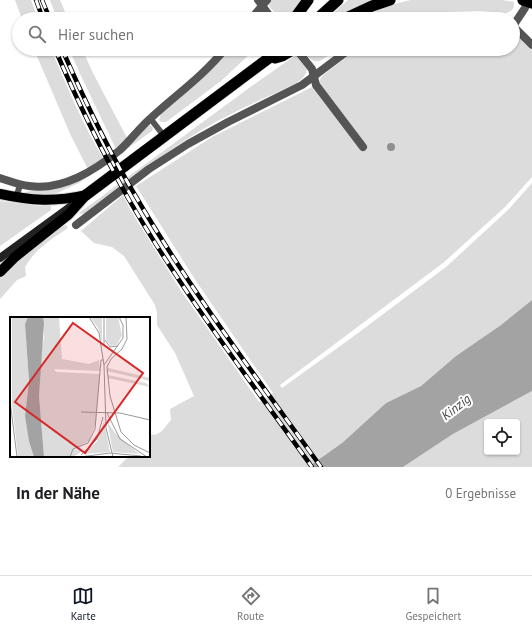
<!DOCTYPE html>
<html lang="de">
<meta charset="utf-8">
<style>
:root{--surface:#fff;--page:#f2f2f2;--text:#202124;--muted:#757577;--line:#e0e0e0;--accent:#111827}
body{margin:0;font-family:"PT Sans",sans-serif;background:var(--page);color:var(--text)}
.controls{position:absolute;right:12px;bottom:12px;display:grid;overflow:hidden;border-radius:4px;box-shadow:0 1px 3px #0004}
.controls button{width:36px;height:36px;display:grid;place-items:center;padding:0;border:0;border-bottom:1px solid var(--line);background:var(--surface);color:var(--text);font:20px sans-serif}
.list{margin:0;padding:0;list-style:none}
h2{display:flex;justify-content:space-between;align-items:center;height:52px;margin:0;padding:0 16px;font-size:17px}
h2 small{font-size:13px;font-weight:400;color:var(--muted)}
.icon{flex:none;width:22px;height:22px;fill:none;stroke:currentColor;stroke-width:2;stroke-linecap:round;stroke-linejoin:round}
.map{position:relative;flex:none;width:532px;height:467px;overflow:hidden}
.search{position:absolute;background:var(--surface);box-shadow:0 1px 3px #0004;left:12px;right:12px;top:12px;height:44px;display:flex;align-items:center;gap:10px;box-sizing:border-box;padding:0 14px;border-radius:22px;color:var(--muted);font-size:15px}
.sheet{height:108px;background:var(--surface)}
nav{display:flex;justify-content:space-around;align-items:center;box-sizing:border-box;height:56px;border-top:1px solid var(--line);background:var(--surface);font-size:11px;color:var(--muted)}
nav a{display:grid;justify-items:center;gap:2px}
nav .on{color:var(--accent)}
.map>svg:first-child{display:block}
.green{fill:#dcdcdc;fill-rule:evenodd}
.water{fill:#a3a3a3}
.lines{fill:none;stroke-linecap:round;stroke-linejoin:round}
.primary-casing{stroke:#dbdbdb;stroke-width:12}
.trunk-casing{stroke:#dbdbdb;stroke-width:12}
.service{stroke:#555;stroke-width:6}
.minor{stroke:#555;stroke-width:8}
.secondary{stroke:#222;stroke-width:8}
.primary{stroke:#000;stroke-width:10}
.trunk{stroke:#000;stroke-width:11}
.rail-casing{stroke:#000;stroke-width:4.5}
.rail{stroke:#fff;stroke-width:3;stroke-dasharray:9;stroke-linecap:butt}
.tree{fill:#8f8f8f}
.labels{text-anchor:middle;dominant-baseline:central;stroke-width:4;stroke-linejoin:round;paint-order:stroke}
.water-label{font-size:13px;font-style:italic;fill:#444;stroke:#fff}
.inset-road{fill:none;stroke:#999;stroke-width:1}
.view{fill:#d62828;fill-opacity:0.15;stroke:#d62828;stroke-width:2}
.inset-edge{fill:none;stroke:#000;stroke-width:2}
</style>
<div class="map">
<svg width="532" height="467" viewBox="0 0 532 467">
<rect width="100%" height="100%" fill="#fff"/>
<g class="green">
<path d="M 15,0 L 31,0 L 38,19 L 22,19 Z"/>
<path d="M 50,0 L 60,0 L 68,19 L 57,19 Z"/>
<path d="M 271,0 L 302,0 L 292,14 C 278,16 276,16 268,4 Z"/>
<path d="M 348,0 L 372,0 L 336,17 L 333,13 Z"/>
<path d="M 411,0 L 502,0 L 514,2 L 514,7 L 511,11 L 506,13 L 481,11 L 446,12 L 408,19 L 356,19 C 374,10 392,4 411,0 Z"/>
<path d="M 513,32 L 532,51 L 532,177 L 505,207 L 443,263 L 280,385 L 282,388 L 354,336 L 446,267 L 508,210 L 532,183 L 532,300 L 501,325 L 456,356 L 421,386 L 386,403 L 342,443 L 308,467 L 118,467 L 129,456 L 149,456 L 149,442 L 150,441 L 149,434 C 159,438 165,427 171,420 L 170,409 L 194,396 L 175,353 L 157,325 L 157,313 L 155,305 L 124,256 L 112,247 L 94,243 L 81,231 L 123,195 L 131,211 L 181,291 L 259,402 L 273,393 L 196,281 L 136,186 L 212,137 L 318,84 L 322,76 L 357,49 L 513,49 Z"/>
<path d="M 34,49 L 51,49 C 67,87 83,125 104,160 L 88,169 L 71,136 Z"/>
<path d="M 69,49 L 82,49 L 93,73 L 127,138 L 116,149 L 81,76 Z"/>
<path d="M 229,49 L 255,49 L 221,81 L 166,122 L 161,122 L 159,120 L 161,114 Z"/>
<path d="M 305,49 L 337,49 C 321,60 318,69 302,51 Z"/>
<path d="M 296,55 L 307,70 C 305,77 301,80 295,84 C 265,98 234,111 205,128 C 163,153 126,183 88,213 L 82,214 L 79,213 L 249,88 Z"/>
<path d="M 149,125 L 152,126 L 153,129 L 152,131 L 79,183 L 57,193 L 47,195 L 26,194 L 25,192 L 36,190 L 83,176 Z"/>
<path d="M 0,201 L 39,206 L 51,206 L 51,210 L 0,246 Z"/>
<path d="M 66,225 L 68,228 C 52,239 35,249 25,267 L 26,276 L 17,280 L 0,299 L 0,278 C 16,263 45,233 66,225 Z"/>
<path d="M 532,391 L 532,467 L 403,467 L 453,434 ZM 487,422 L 517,422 L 517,452 L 487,452 Z"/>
</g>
<path class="water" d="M 532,300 L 532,391 L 453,434 L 403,467 L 308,467 L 342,443 L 386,403 L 421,386 L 456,356 L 501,325 Z"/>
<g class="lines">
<defs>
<g id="primary">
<path d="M 0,194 C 31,201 56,202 86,195"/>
<path d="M 0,272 L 15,257 L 69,214 L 86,195"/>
</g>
<g id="trunk">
<path d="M 523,0 L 532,3"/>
<path d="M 294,19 L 308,0"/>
<path d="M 317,19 L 338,0"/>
<path d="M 344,19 L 372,6 L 390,0"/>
<path d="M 275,58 L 282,56 L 294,49"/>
<path d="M 86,195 L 281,49"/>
</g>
</defs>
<use href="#primary" class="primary-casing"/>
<use href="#trunk" class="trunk-casing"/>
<g class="service">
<path d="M 150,118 L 164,136"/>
<path d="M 16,198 L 20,185"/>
</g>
<g class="minor">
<path d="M 258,0 L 272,19"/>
<path d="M 251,19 L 267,0"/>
<path d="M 441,19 C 458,16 473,14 489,19"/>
<path d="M 513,26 L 525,8 L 527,1"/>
<path d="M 513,26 L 532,45"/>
<path d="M 296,49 L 312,69 L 316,85 L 363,147"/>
<path d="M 0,178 C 10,181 19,185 29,186 C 63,191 95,170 120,150 C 131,140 140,127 152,117 C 176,95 204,75 225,49"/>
<path d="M 76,225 L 149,169 L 188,144 L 228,122 L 302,85 L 350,49"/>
</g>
<path class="secondary" d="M 0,258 L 74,204"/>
<use href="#primary" class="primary"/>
<use href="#trunk" class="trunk"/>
<defs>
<g id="rail">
<path d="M 36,0 L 43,19"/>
<path d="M 42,0 L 50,19"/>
<path d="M 55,49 C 77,100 101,150 128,198 C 182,292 249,379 312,467"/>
<path d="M 62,49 C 84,99 107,148 135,195 C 190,290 257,378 321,467"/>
</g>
</defs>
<use href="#rail" class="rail-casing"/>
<use href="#rail" class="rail"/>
</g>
<circle class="tree" cx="391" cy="147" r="4"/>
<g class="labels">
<g class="water-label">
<text transform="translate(456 407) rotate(-38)">Kinzig</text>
</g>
</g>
<g transform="translate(10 317)">
<rect width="140" height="140" fill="#fff"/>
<path d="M 2,0 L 18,0 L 15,7 L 19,64 L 15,99 L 24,140 L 8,140 L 2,88 ZM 33,0 L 49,0 L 52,42 L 79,47 L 89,43 L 90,54 L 44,52 L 46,55 L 90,57 L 86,105 L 79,124 L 64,133 L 70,132 L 71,135 L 63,140 L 34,140 L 29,78 L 29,43 L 34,21 ZM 80,0 L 92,0 L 92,26 L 88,11 ZM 96,0 L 108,0 L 112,18 L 107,28 L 101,29 L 96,23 ZM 101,39 L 98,46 L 97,54 L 98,51 L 124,57 L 140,61 L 140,64 L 97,54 L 96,65 L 97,48 ZM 98,58 L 136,66 L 140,70 L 98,61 ZM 97,104 L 105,116 L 129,137 L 103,135 ZM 94,105 L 100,135 L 74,137 L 87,124 Z" fill="#dcdcdc"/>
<path d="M 18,0 L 33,0 L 34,6 L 29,78 L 34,140 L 24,140 L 19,124 L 15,99 L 19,64 L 15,7 Z" fill="#a3a3a3"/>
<path class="inset-road" d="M 0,0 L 0,84 L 7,140M 79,0 L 89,16 L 94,48M 94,0 L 94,28M 116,0 L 117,22 L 112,32 L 101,42 L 97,50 L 100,79 L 111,115 L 124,128 L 140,136M 95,23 L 100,30 L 108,29M 94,48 L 113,21 L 113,8 L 109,0M 94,48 L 96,111 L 103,140M 71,95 L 110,96 L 140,103M 97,96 L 110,122 L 137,140M 71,138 L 87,122 L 93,100M 60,140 L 63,132 L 78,126 L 85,112 L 91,43 L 93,43M 70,140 L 100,136 L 131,139"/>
<path class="view" d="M 63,6 L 133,56 L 75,136 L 5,85 Z"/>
<rect width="140" height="140" class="inset-edge"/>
</g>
</svg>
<div class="controls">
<button><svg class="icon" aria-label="locate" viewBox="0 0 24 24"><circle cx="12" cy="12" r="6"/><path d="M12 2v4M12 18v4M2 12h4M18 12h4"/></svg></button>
</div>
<div class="search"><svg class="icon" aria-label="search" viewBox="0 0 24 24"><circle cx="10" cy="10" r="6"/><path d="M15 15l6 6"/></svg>Hier suchen</div>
</div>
<section class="sheet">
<h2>In der Nähe<small>0 Ergebnisse</small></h2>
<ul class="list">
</ul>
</section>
<nav>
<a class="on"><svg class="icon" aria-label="map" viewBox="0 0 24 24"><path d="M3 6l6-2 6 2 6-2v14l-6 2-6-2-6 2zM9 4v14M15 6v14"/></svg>Karte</a>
<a><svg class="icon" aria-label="directions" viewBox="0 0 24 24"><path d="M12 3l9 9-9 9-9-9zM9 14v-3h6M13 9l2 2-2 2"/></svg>Route</a>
<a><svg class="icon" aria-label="saved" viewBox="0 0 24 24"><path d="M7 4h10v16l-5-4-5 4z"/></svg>Gespeichert</a>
</nav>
